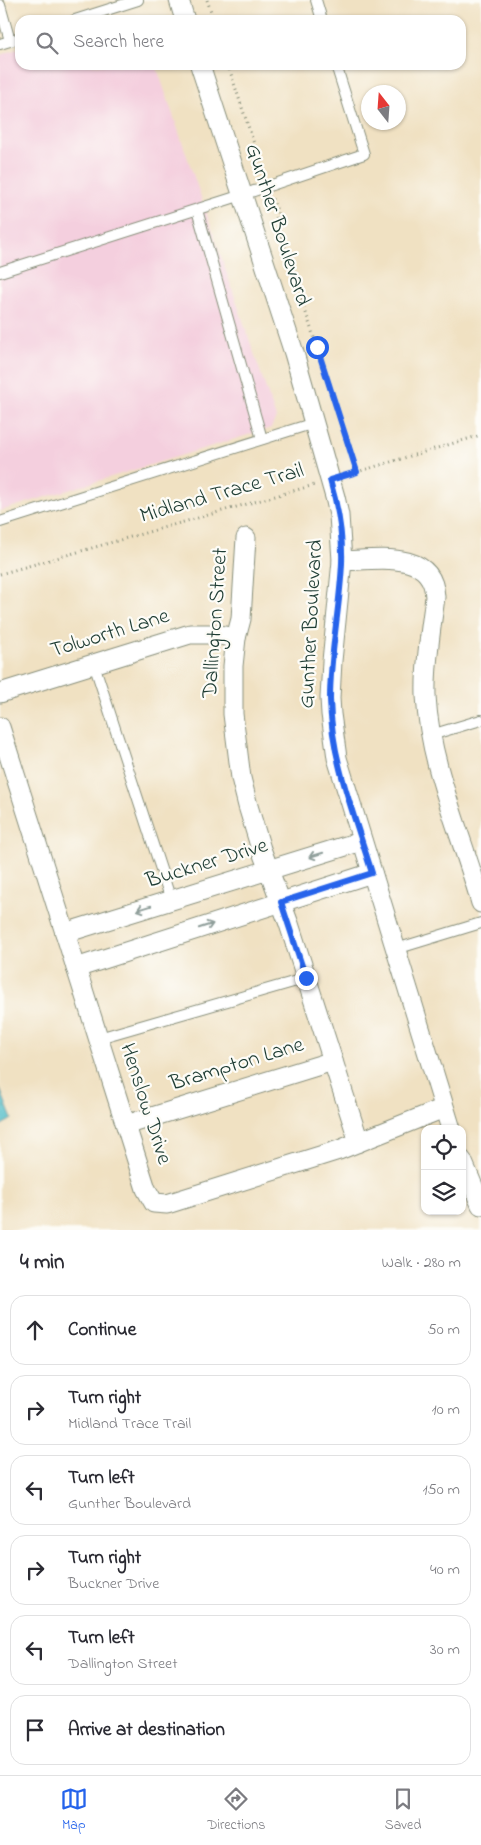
<!DOCTYPE html>
<meta charset="utf-8">
<style>
:root{--surface:#fff;--page:#f7f7f7;--text:#2b2b33;--muted:#7c7c81;--line:#e1e1e2;--accent:#2563eb}
body{margin:0;font-family:"Indie Flower",sans-serif;background:var(--page);color:var(--text)}
.controls{position:absolute;right:15px;bottom:15px;display:grid;overflow:hidden;border-radius:10px;box-shadow:0 1px 4px #0004}
.controls button{width:45px;height:45px;display:grid;place-items:center;padding:0;border:0;border-bottom:1px solid var(--line);background:var(--surface);color:var(--text);font:25px sans-serif}
.compass{position:absolute;left:361px;top:85px;width:45px;height:45px;border-radius:50%;background:var(--surface);box-shadow:0 1px 4px #0004;rotate:343deg}
.stop{position:absolute;width:15px;height:15px;margin:-11px;border:4px solid #2563eb;border-radius:50%;background:#fff}
.stop.end{background:#2563eb;border-color:#fff;box-shadow:0 1px 5px #0008}
.list{margin:0;padding:0;list-style:none}
h2{display:flex;justify-content:space-between;align-items:center;height:65px;margin:0;padding:0 20px;font-size:21px}
h2 small{font-size:16px;font-weight:400;color:var(--muted)}
.list li{display:grid;grid-template-columns:32px 1fr auto;gap:15px;align-items:center;box-sizing:border-box;height:70px;margin:0 10px 10px;padding:0 10px;border:1px solid var(--line);border-radius:15px}
.list b{display:block;font-size:19px;white-space:nowrap}
.list p{margin:0;font-size:16px;white-space:nowrap;color:var(--muted)}
.list em{font-size:16px;font-style:normal;color:var(--muted)}
.icon{flex:none;width:28px;height:28px;fill:none;stroke:currentColor;stroke-width:2;stroke-linecap:round;stroke-linejoin:round}
.map{position:relative;flex:none;width:481px;height:1230px;overflow:hidden}
.search{position:absolute;background:var(--surface);box-shadow:0 1px 4px #0004;left:15px;right:15px;top:15px;height:55px;display:flex;align-items:center;gap:12px;box-sizing:border-box;padding:0 18px;border-radius:15px;color:var(--muted);font-size:19px}
.sheet{height:545px;background:var(--surface)}
nav{display:flex;justify-content:space-around;align-items:center;box-sizing:border-box;height:70px;border-top:1px solid var(--line);background:var(--surface);font-size:14px;color:var(--muted)}
nav a{display:grid;justify-items:center;gap:2px}
nav .on{color:var(--accent)}
.map>svg:first-child{display:block}
.built{fill:#f4cfde}
.water{fill:url(#water-ripples);stroke:#377c7e}
.lines{fill:none;stroke-linecap:round;stroke-linejoin:round}
.lane-casing{stroke:#888f7b;stroke-width:12}
.street-casing{stroke:#888f7b;stroke-width:21}
.path{stroke:#888f7b;stroke-width:3;stroke-dasharray:1 4;stroke-linecap:butt}
.lane{stroke:#fff;stroke-width:10}
.street{stroke:#fff;stroke-width:19}
.oneway{stroke:#8f9e9a}
.route{stroke:#2563eb;stroke-width:6}
.labels{text-anchor:middle;dominant-baseline:central;stroke-width:4.5;stroke-linejoin:round;paint-order:stroke}
.street-label{font-size:22px;fill:#1f3d34;stroke:#fdfcf7}
</style>
<div class="map">
<svg width="481" height="1230" viewBox="0 0 481 1230">
<defs>
<pattern id="water-ripples" width="26" height="14" patternUnits="userSpaceOnUse" patternTransform="scale(1.25)"><rect width="26" height="14" fill="#4fbcc7"/><path d="M2 4q2-2 4 0t4 0M15 11q2-2 4 0t4 0" fill="none" stroke="#419aa2"/></pattern>
</defs>
<rect width="100%" height="100%" fill="#fdfcf7"/>
<filter id="ink" filterUnits="userSpaceOnUse"><feTurbulence type="fractalNoise" baseFrequency=".02" numOctaves="2"/><feDisplacementMap in="SourceGraphic" scale="10" xChannelSelector="R" yChannelSelector="G"/><feConvolveMatrix kernelMatrix="1 2 1 2 8 2 1 2 1" color-interpolation-filters="sRGB"/></filter>
<filter id="wash" filterUnits="userSpaceOnUse"><feTurbulence type="fractalNoise" baseFrequency=".0096" numOctaves="4" result="noise"/><feDisplacementMap in="SourceGraphic" scale="20" xChannelSelector="R" yChannelSelector="G"/><feGaussianBlur stdDeviation="1.12" result="paint"/><feColorMatrix in="noise" values="0 0 0 0 0 0 0 0 0 0 0 0 0 0 0 0 0 1.4 0 .05"/><feComposite in="paint" operator="in"/></filter>
<g filter="url(#wash)">
<rect width="100%" height="100%" fill="#f0e1c2"/>
<path class="built" d="M 20,48 L 20,65 L 156,65 L 276,418 L 271,428 L 0,511 L 0,55 Z"/>
<path class="water" d="M 0,1089 L 12,1119 L 0,1126 Z"/>
</g>
<g filter="url(#ink)">
<g class="lines">
<defs>
<g id="lane">
<path d="M 316,0 L 322,20"/>
<path d="M 0,5 L 10,41"/>
<path d="M 75,20 L 138,0"/>
<path d="M 0,44 L 20,38"/>
<path d="M 197,210 L 262,439"/>
<path d="M 0,272 L 242,195 L 364,154 L 336,65"/>
<path d="M 0,522 L 314,423"/>
<path d="M 94,664 L 171,900"/>
<path d="M 431,735 L 481,720"/>
<path d="M 396,949 L 481,923"/>
<path d="M 99,1038 L 307,978"/>
</g>
<g id="street">
<path d="M 179,0 L 185,20"/>
<path d="M 200,65 L 294,353 L 335,497 L 339,515 L 342,561 L 332,661 L 330,698 L 331,714 L 337,758 L 451,1129"/>
<path d="M 246,538 L 241,619 L 236,638 L 233,666 L 233,714 L 241,778 L 248,806 L 261,849 L 289,924 L 359,1142"/>
<path d="M 342,561 C 376,560 433,549 435,597 C 431,629 425,663 426,696 C 430,767 462,835 481,903"/>
<path d="M 0,693 L 190,634 L 214,634 L 236,638"/>
<path d="M 0,727 L 146,1189 L 154,1203 L 167,1204 L 339,1150 L 444,1108"/>
<path d="M 65,933 L 362,841"/>
<path d="M 76,968 L 372,873"/>
<path d="M 126,1125 L 333,1061"/>
<path d="M 462,1160 L 481,1205"/>
</g>
</defs>
<use href="#lane" class="lane-casing"/>
<use href="#street" class="street-casing"/>
<g class="path">
<path d="M 207,0 L 214,20"/>
<path d="M 228,65 L 264,174"/>
<path d="M 272,199 L 278,212 L 276,219 L 357,472"/>
<path d="M 347,475 L 481,435"/>
<path d="M 0,574 L 314,485"/>
</g>
<use href="#lane" class="lane"/>
<use href="#street" class="street"/>
</g>
<defs><path id="oneway-shaft" d="M-6 0H5M1.5-3L5.5 0L1.5 3" fill="none" stroke-width="1.6" stroke-linecap="round" stroke-linejoin="round" transform="scale(1.25)"/></defs>
<g class="oneway">
<use href="#oneway-shaft" transform="translate(316 855) rotate(163)"/>
<use href="#oneway-shaft" transform="translate(144 908) rotate(163)"/>
<use href="#oneway-shaft" transform="translate(206 926) rotate(-18)"/>
</g>
</g>
<g class="lines" filter="url(#ink)">
<path class="route" d="M 306,978 L 281,902 L 372,873 C 355,817 331,759 330,699 C 330,653 340,608 342,563 C 343,535 338,507 330,480 L 357,472 L 317,347"/>
</g>
<g class="labels">
<g class="street-label">
<text transform="translate(277 225) rotate(72)">Gunther Boulevard</text>
<text transform="translate(222 494) rotate(-16)">Midland Trace Trail</text>
<text transform="translate(216 623) rotate(-86)">Dallington Street</text>
<text transform="translate(312 624) rotate(-87)">Gunther Boulevard</text>
<text transform="translate(110 634) rotate(-17)">Tolworth Lane</text>
<text transform="translate(207 864) rotate(-17)">Buckner Drive</text>
<text transform="translate(237 1065) rotate(-17)">Brampton Lane</text>
<text transform="translate(145 1104) rotate(72)">Henslow Drive</text>
</g>
</g>
</svg>
<div class="controls">
<button><svg class="icon" aria-label="locate" viewBox="0 0 24 24"><circle cx="12" cy="12" r="6"/><path d="M12 2v4M12 18v4M2 12h4M18 12h4"/></svg></button>
<button><svg class="icon" aria-label="layers" viewBox="0 0 24 24"><path d="M12 4l9 5-9 5-9-5zM3 14l9 5 9-5"/></svg></button>
</div>
<svg class="compass" viewBox="-18 -18 36 36"><path d="M0-13l5 13h-10z" fill="#e53935"/><path d="M0 13l5-13h-10z" fill="#7c7c81"/></svg>
<div class="stop" style="left:317px;top:347px"></div>
<div class="stop end" style="left:306px;top:978px"></div>
<div class="search"><svg class="icon" aria-label="search" viewBox="0 0 24 24"><circle cx="10" cy="10" r="6"/><path d="M15 15l6 6"/></svg>Search here</div>
</div>
<section class="sheet">
<h2>4 min<small>Walk · 280 m</small></h2>
<ul class="list">
<li><svg class="icon" aria-label="ahead" viewBox="0 0 24 24"><path d="M12 20V5M6 11l6-6 6 6"/></svg><div><b>Continue</b></div><em>50 m</em></li>
<li><svg class="icon" aria-label="right" viewBox="0 0 24 24"><path d="M7 20v-9h11M14 6l5 5-5 5"/></svg><div><b>Turn right</b><p>Midland Trace Trail</p></div><em>10 m</em></li>
<li><svg class="icon" aria-label="left" viewBox="0 0 24 24"><path d="M17 20v-9H6M10 6l-5 5 5 5"/></svg><div><b>Turn left</b><p>Gunther Boulevard</p></div><em>150 m</em></li>
<li><svg class="icon" aria-label="right" viewBox="0 0 24 24"><path d="M7 20v-9h11M14 6l5 5-5 5"/></svg><div><b>Turn right</b><p>Buckner Drive</p></div><em>40 m</em></li>
<li><svg class="icon" aria-label="left" viewBox="0 0 24 24"><path d="M17 20v-9H6M10 6l-5 5 5 5"/></svg><div><b>Turn left</b><p>Dallington Street</p></div><em>30 m</em></li>
<li><svg class="icon" aria-label="arrive" viewBox="0 0 24 24"><path d="M6 21V4h12l-3 4 3 4H6"/></svg><div><b>Arrive at destination</b></div></li>
</ul>
</section>
<nav>
<a class="on"><svg class="icon" aria-label="map" viewBox="0 0 24 24"><path d="M3 6l6-2 6 2 6-2v14l-6 2-6-2-6 2zM9 4v14M15 6v14"/></svg>Map</a>
<a><svg class="icon" aria-label="directions" viewBox="0 0 24 24"><path d="M12 3l9 9-9 9-9-9zM9 14v-3h6M13 9l2 2-2 2"/></svg>Directions</a>
<a><svg class="icon" aria-label="saved" viewBox="0 0 24 24"><path d="M7 4h10v16l-5-4-5 4z"/></svg>Saved</a>
</nav>
